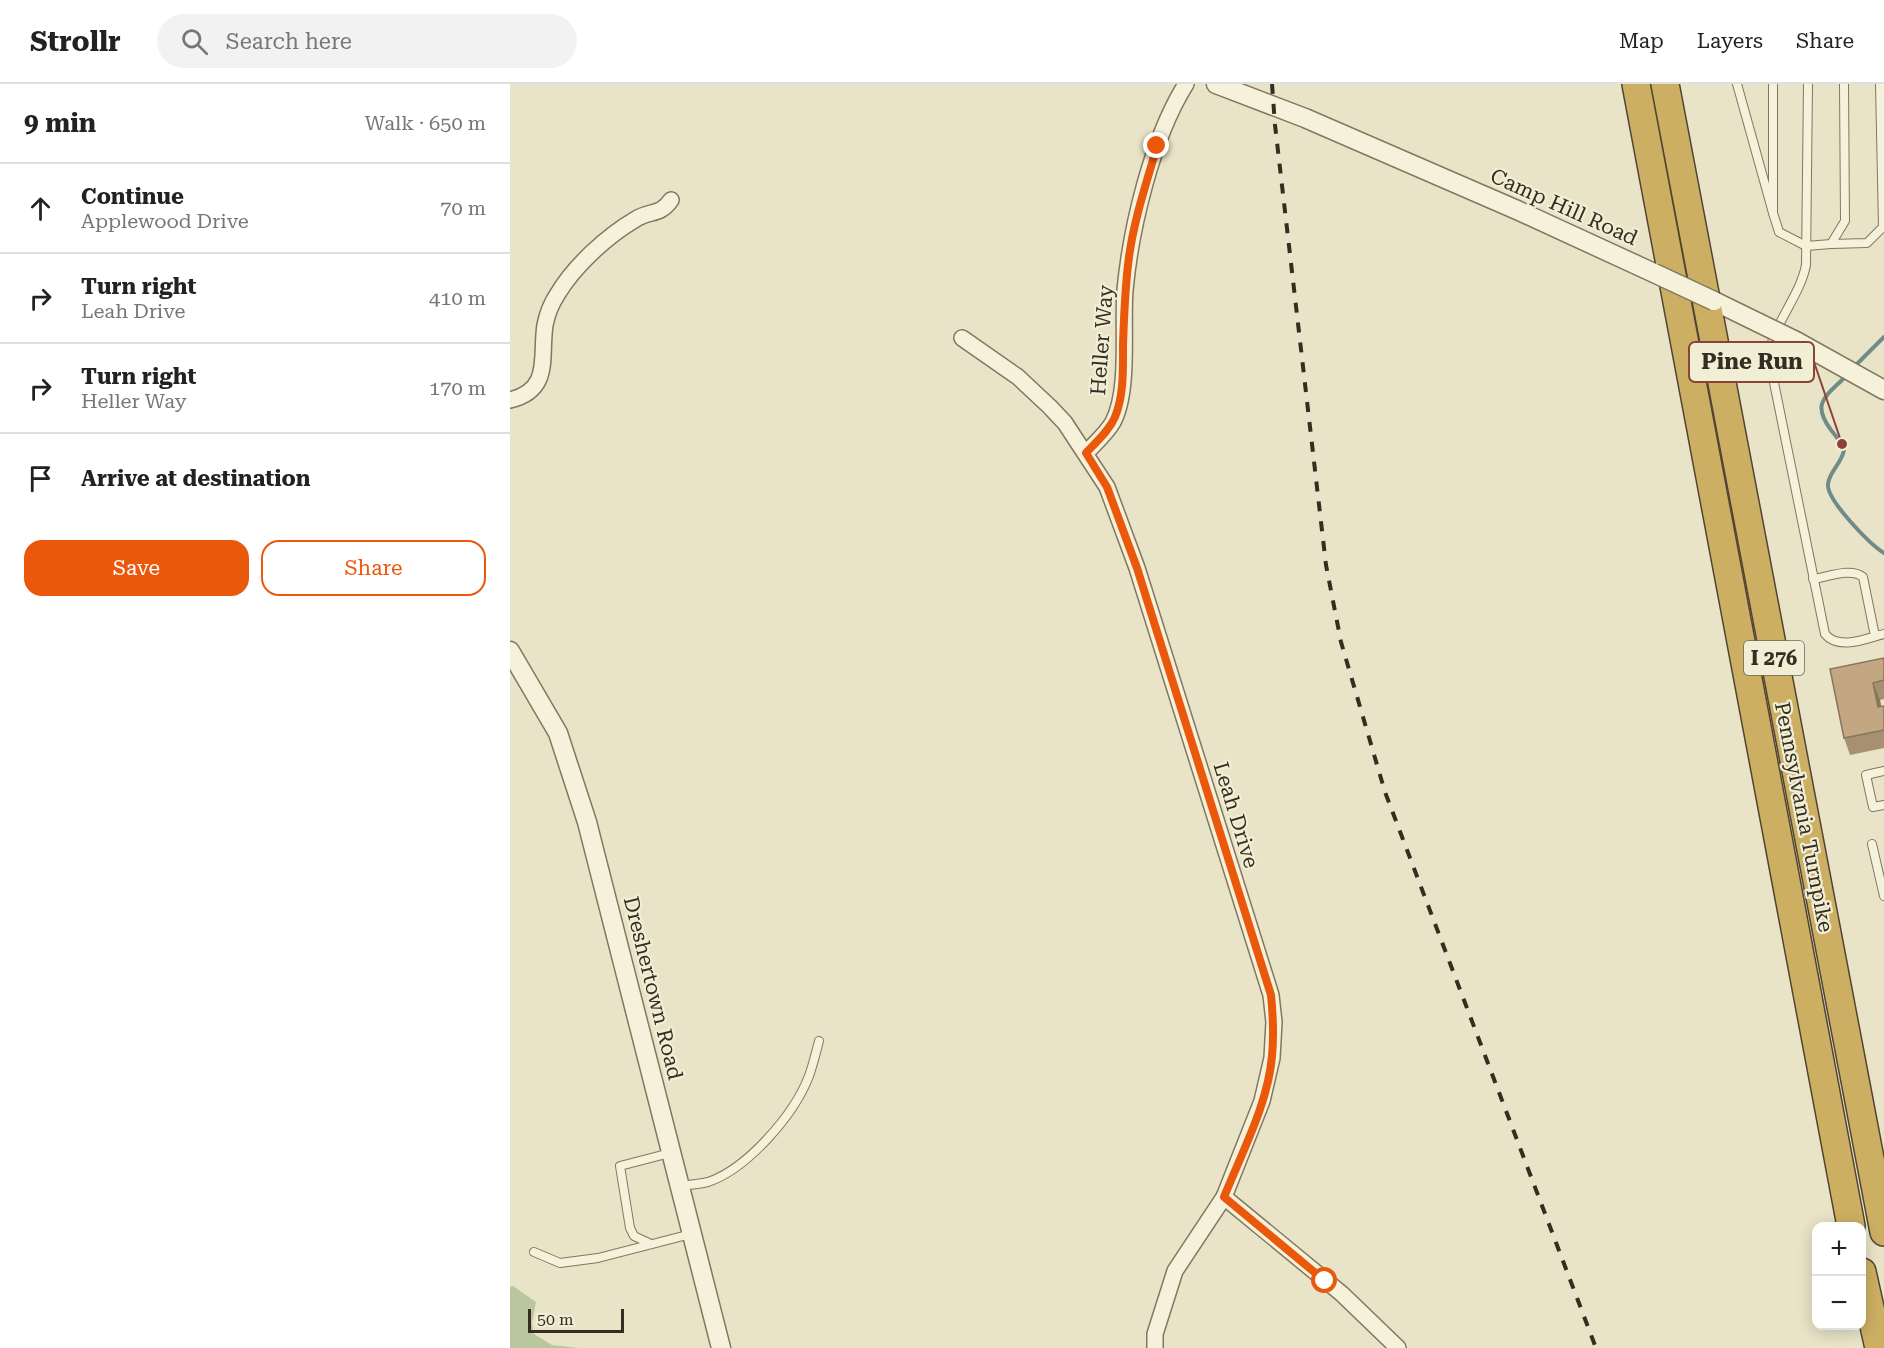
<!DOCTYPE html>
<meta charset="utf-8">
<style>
:root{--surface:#fff;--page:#f2f2f2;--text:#222;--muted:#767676;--line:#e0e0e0;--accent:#ea580c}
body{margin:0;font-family:"Roboto Serif",serif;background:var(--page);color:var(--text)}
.controls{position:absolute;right:18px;bottom:18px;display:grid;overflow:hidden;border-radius:12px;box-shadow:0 3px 15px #0003}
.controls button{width:54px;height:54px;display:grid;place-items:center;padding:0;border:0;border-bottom:2px solid var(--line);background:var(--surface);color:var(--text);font:30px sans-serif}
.scale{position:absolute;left:18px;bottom:15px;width:96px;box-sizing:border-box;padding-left:6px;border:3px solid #352d21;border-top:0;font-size:16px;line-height:21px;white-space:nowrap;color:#352d21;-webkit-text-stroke:4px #f1eed6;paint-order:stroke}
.stop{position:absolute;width:18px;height:18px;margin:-14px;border:4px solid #ea580c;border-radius:50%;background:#fff}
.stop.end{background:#ea580c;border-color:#fff;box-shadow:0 2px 6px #0008}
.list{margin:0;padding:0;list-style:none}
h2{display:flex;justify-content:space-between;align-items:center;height:78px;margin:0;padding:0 24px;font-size:26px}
h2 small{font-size:20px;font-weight:400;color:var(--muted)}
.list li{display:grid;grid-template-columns:39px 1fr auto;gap:18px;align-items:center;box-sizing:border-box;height:90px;padding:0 24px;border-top:2px solid var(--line)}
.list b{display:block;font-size:22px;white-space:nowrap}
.list p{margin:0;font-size:20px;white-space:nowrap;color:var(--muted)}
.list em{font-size:20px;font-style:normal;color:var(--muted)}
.actions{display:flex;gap:12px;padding:18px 24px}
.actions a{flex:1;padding:14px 0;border:2px solid var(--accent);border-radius:18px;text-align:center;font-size:21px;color:var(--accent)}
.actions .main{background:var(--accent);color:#fff}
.icon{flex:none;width:33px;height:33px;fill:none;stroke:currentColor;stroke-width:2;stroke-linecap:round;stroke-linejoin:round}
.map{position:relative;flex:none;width:1374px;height:1264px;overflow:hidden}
header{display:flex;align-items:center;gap:36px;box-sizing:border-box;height:84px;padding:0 30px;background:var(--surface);border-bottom:2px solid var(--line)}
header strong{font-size:28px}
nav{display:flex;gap:33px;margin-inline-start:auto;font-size:21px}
.search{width:420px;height:54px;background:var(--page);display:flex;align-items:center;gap:15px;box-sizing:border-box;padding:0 21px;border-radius:33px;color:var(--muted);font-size:22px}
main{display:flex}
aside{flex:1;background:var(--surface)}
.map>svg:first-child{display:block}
.green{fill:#bac69d}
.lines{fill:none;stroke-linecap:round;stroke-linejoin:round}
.stream{stroke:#708b88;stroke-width:4}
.service-casing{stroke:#82775f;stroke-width:10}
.minor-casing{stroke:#82775f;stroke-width:18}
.tertiary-casing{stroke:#82775f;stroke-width:21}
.motorway-casing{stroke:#514532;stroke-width:30}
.service{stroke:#f5f1da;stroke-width:8}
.minor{stroke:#f5f1da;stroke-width:15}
.tertiary{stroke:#f5f1da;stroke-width:18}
.motorway{stroke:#cdaf63;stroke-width:27}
.rail{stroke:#352d21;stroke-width:4;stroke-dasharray:10 10;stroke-linecap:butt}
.tertiary-bridge-casing{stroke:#82775f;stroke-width:21;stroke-linecap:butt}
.tertiary-bridge{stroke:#f5f1da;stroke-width:18}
.wall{fill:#a79070}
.shaded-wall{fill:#88755b}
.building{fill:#c2a782;stroke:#88755b;stroke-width:1.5}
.route{stroke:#ea580c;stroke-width:8}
.labels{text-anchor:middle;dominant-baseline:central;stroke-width:4.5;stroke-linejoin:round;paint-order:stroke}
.shield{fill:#f1eed6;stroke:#6d6757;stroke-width:1.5}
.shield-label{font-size:20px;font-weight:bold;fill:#352d21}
.street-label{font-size:21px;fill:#352d21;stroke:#f1eed6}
.leader{fill:none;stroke:#8a4336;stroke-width:2}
.callout-dot{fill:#8a4336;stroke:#f1eed6;stroke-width:2}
.callout{fill:#f1eed6;stroke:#8a4336;stroke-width:2}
.callout-label{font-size:22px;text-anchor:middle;font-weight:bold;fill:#352d21}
</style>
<header>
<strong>Strollr</strong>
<div class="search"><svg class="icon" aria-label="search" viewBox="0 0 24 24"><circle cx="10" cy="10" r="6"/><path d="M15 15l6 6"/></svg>Search here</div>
<nav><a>Map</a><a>Layers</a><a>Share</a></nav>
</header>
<main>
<aside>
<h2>9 min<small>Walk · 650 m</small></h2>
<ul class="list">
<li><svg class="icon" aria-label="ahead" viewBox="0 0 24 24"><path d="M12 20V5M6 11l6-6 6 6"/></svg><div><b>Continue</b><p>Applewood Drive</p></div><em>70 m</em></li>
<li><svg class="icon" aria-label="right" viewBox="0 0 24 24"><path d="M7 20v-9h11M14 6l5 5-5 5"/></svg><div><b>Turn right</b><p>Leah Drive</p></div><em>410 m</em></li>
<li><svg class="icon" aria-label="right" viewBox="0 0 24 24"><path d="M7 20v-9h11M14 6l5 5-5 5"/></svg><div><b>Turn right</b><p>Heller Way</p></div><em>170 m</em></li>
<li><svg class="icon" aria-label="arrive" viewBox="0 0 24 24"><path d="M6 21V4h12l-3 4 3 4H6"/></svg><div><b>Arrive at destination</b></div></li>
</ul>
<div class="actions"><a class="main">Save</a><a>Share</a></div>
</aside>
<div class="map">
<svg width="1374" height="1264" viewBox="0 0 1374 1264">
<rect width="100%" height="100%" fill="#e9e4c7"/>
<path class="green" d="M 3,1202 L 26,1218 L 22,1239 L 24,1250 L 42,1261 L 69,1264 L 0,1264 L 0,1203 Z"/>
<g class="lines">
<g class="stream">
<path d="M 1344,283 L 1374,253"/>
<path d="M 1337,291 C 1317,312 1300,318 1321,346 C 1326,352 1331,358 1334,366 C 1332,379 1319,388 1318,400 C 1316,416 1361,461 1374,469"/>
</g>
<defs>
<g id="service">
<path d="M 1227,0 L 1263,129 L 1263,0"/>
<path d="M 1298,0 L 1296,181 C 1290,213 1261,242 1259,274 L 1315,550 C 1329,567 1357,554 1374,550"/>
<path d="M 1263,129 L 1269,148 L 1296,162 L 1321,160 L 1335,137 L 1334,0"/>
<path d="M 1321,160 L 1357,159 L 1373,143 L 1370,0"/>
<path d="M 1303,495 C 1318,493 1341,483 1353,493 L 1365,552"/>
<path d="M 1374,687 L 1356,691 L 1363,723 L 1374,721"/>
<path d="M 1362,760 L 1374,812"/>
<path d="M 170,1102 C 179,1101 189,1100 198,1098 C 237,1085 284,1031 299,992 C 303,981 306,968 309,957"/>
<path d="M 141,1160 L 124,1152 L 120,1144 L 110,1082 L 160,1069"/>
<path d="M 24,1168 L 50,1179 L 88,1174 L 181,1150"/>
</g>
<g id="minor">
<path d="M 452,254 L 508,293 L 540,323 L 555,339 L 597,403 L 627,484 L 761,911 L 764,938 L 762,974 L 752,1017 L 714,1113 L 665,1187 L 645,1250 L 645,1264"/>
<path d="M 0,316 C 42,306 30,273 35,241 C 37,231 41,220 47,211 C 64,182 97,152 126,135 C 140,126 150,132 161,116"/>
<path d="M 576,369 C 585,359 596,350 603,338 C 620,306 612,242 615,206 C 621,143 642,54 676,0"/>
<path d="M 714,1113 L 832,1210 L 888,1264"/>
</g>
<g id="tertiary">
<path d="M 706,0 L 795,34 L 1007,126 L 1144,189"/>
<path d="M 1204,217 L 1249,239"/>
<path d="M 1286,257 L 1374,306"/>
<path d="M 0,567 L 48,649 L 77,738 L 211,1264"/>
</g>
<g id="motorway">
<path d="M 1126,0 L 1341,1142"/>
<path d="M 1155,0 L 1374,1148"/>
<path d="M 1352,1188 L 1369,1264"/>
</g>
</defs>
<use href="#service" class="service-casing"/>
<use href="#minor" class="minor-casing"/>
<use href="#tertiary" class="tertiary-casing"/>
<use href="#motorway" class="motorway-casing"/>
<use href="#service" class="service"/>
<use href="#minor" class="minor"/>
<use href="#tertiary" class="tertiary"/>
<use href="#motorway" class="motorway"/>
<path class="rail" d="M 762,0 L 765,41 L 816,481 L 831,558 L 875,708 L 1086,1264"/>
<defs>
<g id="tertiary-bridge">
<path d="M 1144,189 L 1204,217"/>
<path d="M 1249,239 L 1286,257"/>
</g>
</defs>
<use href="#tertiary-bridge" class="tertiary-bridge-casing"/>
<use href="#tertiary-bridge" class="tertiary-bridge"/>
</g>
<path class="wall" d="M 1374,574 L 1374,615 L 1370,616 L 1371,622 L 1374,622 L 1374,664 L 1340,671 L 1334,654 Z"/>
<path class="shaded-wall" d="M 1363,599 L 1370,616 L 1374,639 L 1368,623 Z"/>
<path class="building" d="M 1374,574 L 1374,596 L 1363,599 L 1368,623 L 1374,622 L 1374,646 L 1334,654 L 1320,585 Z"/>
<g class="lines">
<path class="route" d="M 647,62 C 637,98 624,135 619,173 C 615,202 614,231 613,261 C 613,285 614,311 605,333 C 599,347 586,358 576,369 L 597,403 L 627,484 L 761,911 C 763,931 764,951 762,972 C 758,1020 732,1068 714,1113 L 815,1197"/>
</g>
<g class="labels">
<rect class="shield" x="1234" y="557" width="60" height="34" rx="4.5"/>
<g class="shield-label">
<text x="1264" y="574">I 276</text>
</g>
<g class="street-label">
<text transform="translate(1054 123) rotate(24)">Camp Hill Road</text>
<text transform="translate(592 256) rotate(-86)">Heller Way</text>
<text transform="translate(726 731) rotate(73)">Leah Drive</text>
<text transform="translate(1294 733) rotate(79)">Pennsylvania Turnpike</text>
<text transform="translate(143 904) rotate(76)">Dreshertown Road</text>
</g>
</g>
<path class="leader" d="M1332 360L1304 278"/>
<circle class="callout-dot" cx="1332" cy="360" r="6"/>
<rect class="callout" x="1179" y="258" width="125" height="40" rx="6"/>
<g class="callout-label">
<text x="1242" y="285">Pine Run</text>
</g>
</svg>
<div class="controls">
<button>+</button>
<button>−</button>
</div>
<div class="scale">50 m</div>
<div class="stop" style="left:815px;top:1197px"></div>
<div class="stop end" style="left:647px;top:62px"></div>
</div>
</main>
